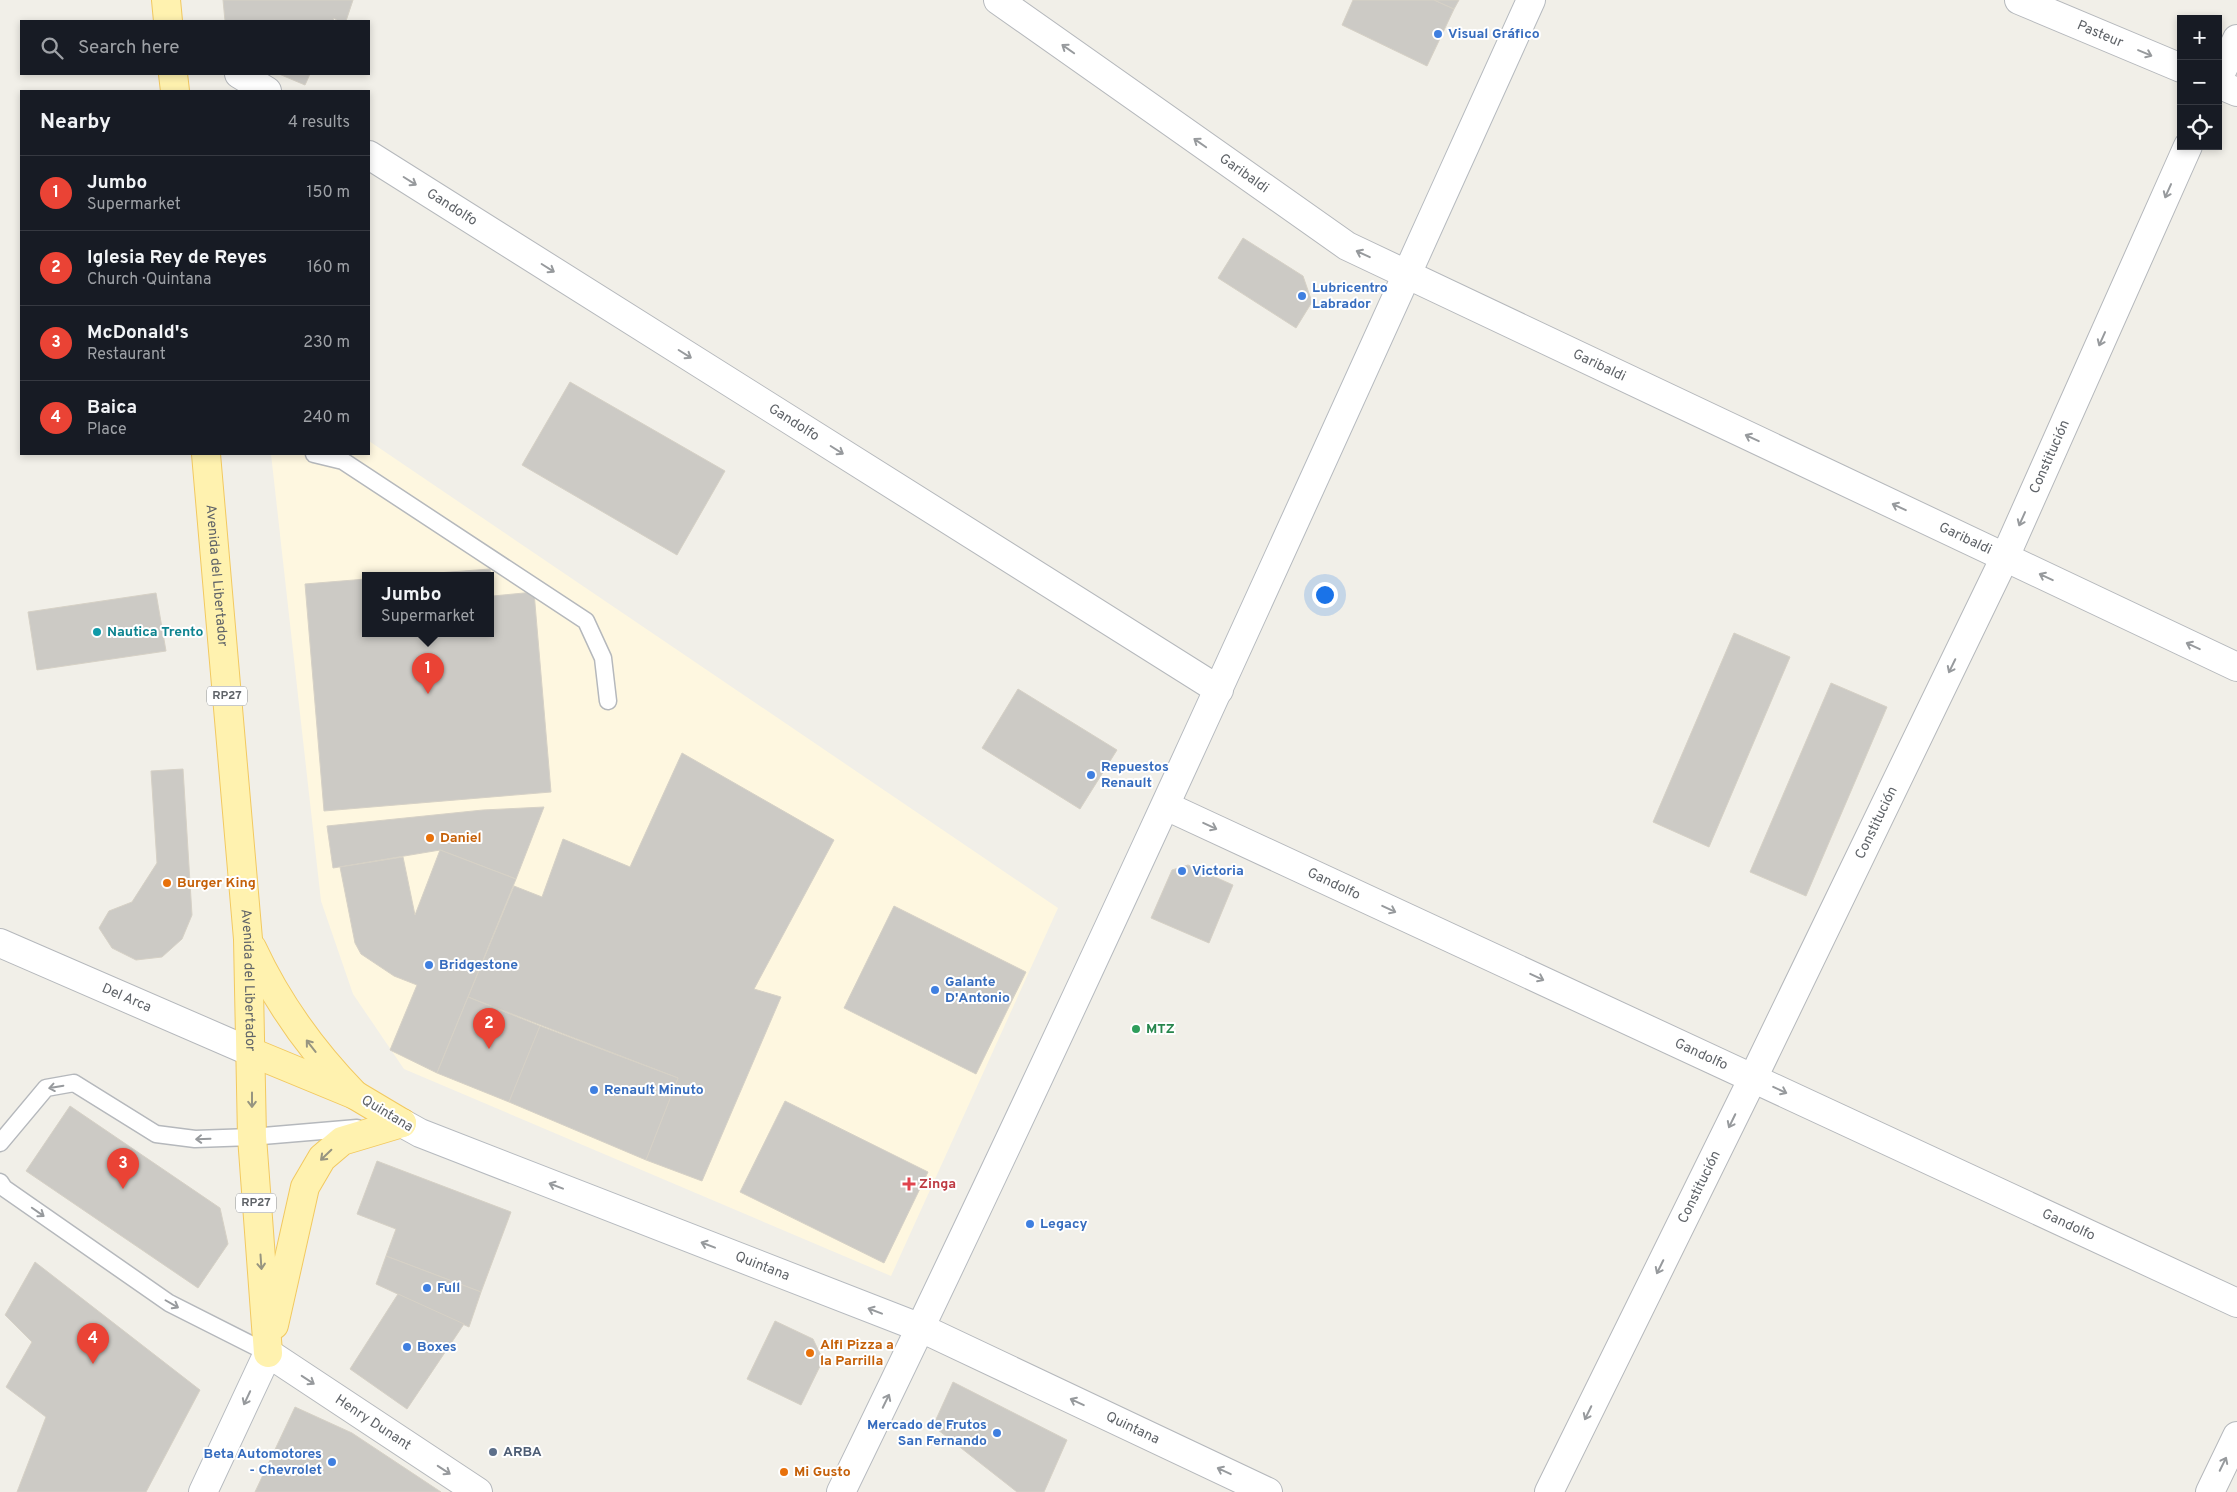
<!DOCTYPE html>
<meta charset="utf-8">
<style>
:root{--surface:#171b24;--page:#20242c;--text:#f1f3f6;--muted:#9ea1a6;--line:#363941;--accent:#ea4335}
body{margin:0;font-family:Overpass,sans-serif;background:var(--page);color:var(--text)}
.controls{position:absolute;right:15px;top:15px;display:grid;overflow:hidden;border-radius:0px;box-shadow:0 2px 8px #0003}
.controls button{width:45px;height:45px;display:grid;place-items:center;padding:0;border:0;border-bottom:1px solid var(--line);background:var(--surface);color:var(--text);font:25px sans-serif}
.you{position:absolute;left:1324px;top:594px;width:18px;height:18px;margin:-12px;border:4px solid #fff;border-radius:50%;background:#1a73e8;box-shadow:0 0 0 8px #1a73e833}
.badge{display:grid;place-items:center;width:32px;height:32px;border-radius:50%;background:var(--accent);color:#fff;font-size:16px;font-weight:700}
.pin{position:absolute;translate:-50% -41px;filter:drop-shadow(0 1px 2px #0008)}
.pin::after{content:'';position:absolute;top:26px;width:18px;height:15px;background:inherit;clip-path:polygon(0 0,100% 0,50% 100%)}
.popup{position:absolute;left:362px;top:572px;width:132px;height:65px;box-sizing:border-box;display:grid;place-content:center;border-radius:0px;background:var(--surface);filter:drop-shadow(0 1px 4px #0005);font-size:16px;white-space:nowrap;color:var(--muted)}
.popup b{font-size:19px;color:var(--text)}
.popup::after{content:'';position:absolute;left:50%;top:100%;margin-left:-10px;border:10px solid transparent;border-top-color:var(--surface)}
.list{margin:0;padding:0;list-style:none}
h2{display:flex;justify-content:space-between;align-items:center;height:65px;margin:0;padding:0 20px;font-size:21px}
h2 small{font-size:16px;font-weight:400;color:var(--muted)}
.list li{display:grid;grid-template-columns:32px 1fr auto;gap:15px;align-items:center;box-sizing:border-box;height:75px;padding:0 20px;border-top:1px solid var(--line)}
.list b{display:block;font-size:19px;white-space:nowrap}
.list p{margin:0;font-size:16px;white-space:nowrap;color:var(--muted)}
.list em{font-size:16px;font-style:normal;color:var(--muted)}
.icon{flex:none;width:28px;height:28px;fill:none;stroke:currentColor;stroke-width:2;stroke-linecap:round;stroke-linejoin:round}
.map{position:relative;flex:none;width:2237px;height:1492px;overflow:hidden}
.search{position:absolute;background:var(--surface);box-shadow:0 2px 8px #0003;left:20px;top:20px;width:350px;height:55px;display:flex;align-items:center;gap:12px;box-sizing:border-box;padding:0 18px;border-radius:0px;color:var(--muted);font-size:19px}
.panel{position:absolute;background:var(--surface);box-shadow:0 2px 8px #0003;left:20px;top:90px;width:350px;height:365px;border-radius:0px}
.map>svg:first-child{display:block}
.commercial{fill:#fef7e0;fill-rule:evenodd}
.building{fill:#cccac5;stroke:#d6d1c6}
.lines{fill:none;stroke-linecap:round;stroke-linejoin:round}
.service-casing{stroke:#b5b8bc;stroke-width:19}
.minor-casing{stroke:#b5b8bc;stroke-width:30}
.tertiary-casing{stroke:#b5b8bc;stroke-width:30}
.secondary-casing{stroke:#b6babf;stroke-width:30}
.primary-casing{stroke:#f2c960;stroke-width:30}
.service{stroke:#fff;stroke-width:16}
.minor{stroke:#fff;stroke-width:28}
.tertiary{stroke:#fff;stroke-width:28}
.secondary{stroke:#fff;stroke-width:28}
.primary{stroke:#fff2af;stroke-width:28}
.oneway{stroke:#979a9d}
.oneway2{stroke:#979581}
.shop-dot{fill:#3f7fe0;stroke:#fff;stroke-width:2}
.culture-dot{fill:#0f9aa8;stroke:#fff;stroke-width:2}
.food-dot{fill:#e8710a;stroke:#fff;stroke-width:2}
.leisure-dot{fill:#2e9e5b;stroke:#fff;stroke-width:2}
.health-dot{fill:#e0444e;stroke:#fff;stroke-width:2}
.service-dot{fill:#5c6f8a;stroke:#fff;stroke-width:2}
.labels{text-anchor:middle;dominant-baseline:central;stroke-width:4;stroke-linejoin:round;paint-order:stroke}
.shield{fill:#fff;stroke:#8f9295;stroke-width:1}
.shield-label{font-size:12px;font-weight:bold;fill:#5f6368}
.shop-label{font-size:14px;font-weight:bold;fill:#366cbe;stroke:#fff;text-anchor:start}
.street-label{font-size:14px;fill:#5f6368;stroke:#fff}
.culture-label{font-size:14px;font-weight:bold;fill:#0d838f;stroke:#fff;text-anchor:start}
.food-label{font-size:14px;font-weight:bold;fill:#c56008;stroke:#fff;text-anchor:start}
.leisure-label{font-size:14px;font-weight:bold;fill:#27864d;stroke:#fff;text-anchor:start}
.health-label{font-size:14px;font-weight:bold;fill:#be3a42;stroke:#fff;text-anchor:start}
.service-label{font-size:14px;font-weight:bold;fill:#4e5e75;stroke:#fff;text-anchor:start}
</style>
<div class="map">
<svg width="2237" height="1492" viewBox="0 0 2237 1492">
<rect width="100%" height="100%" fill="#f1efe8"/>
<path class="commercial" d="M 369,441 L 1058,908 L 891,1276 L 404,1069 L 353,994 L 321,901 L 271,454 L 369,454 ZM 366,575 L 490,575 L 490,633 L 366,633 Z"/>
<g class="building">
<path d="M 223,0 L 353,0 L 346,21 L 338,21 L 334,18 L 333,21 L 225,21 Z"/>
<path d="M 1353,0 L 1434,0 L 1454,9 L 1427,66 L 1342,25 Z"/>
<path d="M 1434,0 L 1459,0 L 1454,9 Z"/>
<path d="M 279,74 L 310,74 L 305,85 Z"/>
<path d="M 1243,238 L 1303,276 L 1312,302 L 1296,328 L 1218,278 Z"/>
<path d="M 570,382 L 725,471 L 677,555 L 522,465 Z"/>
<path d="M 490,569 L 493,596 L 534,592 L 551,792 L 324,811 L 305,584 L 366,579 L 366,633 L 490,633 L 490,575 L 411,575 Z"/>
<path d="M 156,593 L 166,651 L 37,670 L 28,612 Z"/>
<path d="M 1734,633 L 1790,657 L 1709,847 L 1653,822 Z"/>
<path d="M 1831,683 L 1887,707 L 1806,896 L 1750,872 Z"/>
<path d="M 1018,689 L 1117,750 L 1080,809 L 982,748 Z"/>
<path d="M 682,753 L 834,840 L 754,989 L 781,997 L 702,1181 L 646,1160 L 678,1078 L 468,997 L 514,886 L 542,897 L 563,839 L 630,867 Z"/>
<path d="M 183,769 L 192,915 L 182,939 L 162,957 L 136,960 L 112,948 L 99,928 L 109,911 L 132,902 L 157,863 L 151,771 Z"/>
<path d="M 544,807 L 516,879 L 440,850 L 333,868 L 327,826 L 483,810 Z"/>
<path d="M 440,850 L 516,879 L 437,1073 L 390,1050 L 417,985 L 394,976 L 361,954 L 355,943 L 340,867 L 403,857 L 415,915 Z"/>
<path d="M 1188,865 L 1233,885 L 1209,943 L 1151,918 L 1172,870 Z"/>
<path d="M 894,906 L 1026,972 L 976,1074 L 844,1008 Z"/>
<path d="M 468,997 L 540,1026 L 509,1102 L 437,1073 Z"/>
<path d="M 540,1026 L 678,1078 L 646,1160 L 509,1102 Z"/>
<path d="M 785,1101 L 928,1172 L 884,1263 L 740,1192 Z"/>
<path d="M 70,1106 L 220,1208 L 228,1244 L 198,1288 L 26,1171 Z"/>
<path d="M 377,1161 L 511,1212 L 481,1292 L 386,1256 L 396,1229 L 357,1214 Z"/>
<path d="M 386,1256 L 481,1292 L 469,1327 L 376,1284 Z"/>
<path d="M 35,1262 L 200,1390 L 146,1492 L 17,1492 L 46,1417 L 6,1387 L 32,1342 L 5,1315 Z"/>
<path d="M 398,1294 L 464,1324 L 407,1409 L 350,1369 Z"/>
<path d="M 775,1321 L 813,1339 L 823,1360 L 801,1405 L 747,1379 Z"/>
<path d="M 953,1382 L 1067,1440 L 1044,1492 L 1017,1492 L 933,1426 Z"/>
<path d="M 295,1407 L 352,1433 L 441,1492 L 255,1492 Z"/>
</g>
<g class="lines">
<defs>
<g id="service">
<path d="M 314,454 L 343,461 L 586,621 L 603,658 L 608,701"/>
<path d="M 0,1143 L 46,1088 L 74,1083 L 156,1134 L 195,1139 L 252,1137 L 357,1128"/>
<path d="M 0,1182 L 4,1188 L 169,1303 L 268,1353"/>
</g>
<g id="minor">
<path id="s1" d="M 998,0 L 1347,246 L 2237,667"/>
<path id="s2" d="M 2019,0 L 2181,68"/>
<path d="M 239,74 L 267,91"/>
<path d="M 2218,79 L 2237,39"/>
<path d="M 2218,84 L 2237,92"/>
<path id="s3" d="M 369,155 L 1219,690"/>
<path id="s4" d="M 1166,806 L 2237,1303"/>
<path id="s5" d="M 1549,1492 L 1753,1078 L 2005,557 L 2188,146"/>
<path d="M 2210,1492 L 2237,1436"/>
</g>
<g id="tertiary">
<path id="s6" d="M 0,943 L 251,1052"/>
<path id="s7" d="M 921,1328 L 1268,1492"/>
<path id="s8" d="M 268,1353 L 478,1492"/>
</g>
<g id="secondary">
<path id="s9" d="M 402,1123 L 420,1133 L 921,1328"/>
<path d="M 203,1492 L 268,1353"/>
<path d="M 841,1492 C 1081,999 1305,499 1531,0"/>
</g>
<g id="primary">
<path d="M 166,0 L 168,21"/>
<path d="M 173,74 L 175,91"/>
<path id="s10" d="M 206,454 L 248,939 L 252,1137 L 268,1353"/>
<path d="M 252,948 C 278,1004 312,1051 355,1095"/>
<path d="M 251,1052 L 355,1095 L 402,1123"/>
<path d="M 274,1325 L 305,1187 L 322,1158 L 342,1141 L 402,1123"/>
</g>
</defs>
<use href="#service" class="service-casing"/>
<use href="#minor" class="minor-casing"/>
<use href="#tertiary" class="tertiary-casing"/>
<use href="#secondary" class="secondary-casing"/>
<use href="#primary" class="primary-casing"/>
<use href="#service" class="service"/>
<use href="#minor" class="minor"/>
<use href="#tertiary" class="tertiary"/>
<use href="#secondary" class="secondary"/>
<use href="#primary" class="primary"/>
</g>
<defs><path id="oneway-shaft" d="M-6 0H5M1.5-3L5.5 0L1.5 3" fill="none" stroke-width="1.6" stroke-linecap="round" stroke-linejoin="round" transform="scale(1.25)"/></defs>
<g class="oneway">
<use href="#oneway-shaft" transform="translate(1068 49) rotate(-145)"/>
<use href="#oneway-shaft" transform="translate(2145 53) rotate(23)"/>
<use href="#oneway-shaft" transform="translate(1200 143) rotate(-145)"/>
<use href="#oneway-shaft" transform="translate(410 181) rotate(32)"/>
<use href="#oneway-shaft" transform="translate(2168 191) rotate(114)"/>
<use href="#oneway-shaft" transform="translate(1363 254) rotate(-155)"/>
<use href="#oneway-shaft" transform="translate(548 268) rotate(32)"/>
<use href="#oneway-shaft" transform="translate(2102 339) rotate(114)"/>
<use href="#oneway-shaft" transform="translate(685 354) rotate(32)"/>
<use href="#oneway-shaft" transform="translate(1752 438) rotate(-155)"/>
<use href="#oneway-shaft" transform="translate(837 450) rotate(32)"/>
<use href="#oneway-shaft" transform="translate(1899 507) rotate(-155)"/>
<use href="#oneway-shaft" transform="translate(2022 519) rotate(114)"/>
<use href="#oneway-shaft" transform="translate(2046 577) rotate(-155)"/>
<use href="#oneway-shaft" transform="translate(2193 646) rotate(-155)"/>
<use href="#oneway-shaft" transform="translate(1952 666) rotate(116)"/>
<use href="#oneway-shaft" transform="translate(1210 826) rotate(25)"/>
<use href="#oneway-shaft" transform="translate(1389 909) rotate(25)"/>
<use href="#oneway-shaft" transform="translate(1537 977) rotate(25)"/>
<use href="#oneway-shaft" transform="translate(56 1087) rotate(170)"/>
<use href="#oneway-shaft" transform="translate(1780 1090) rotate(25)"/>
<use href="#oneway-shaft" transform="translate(1732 1121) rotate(116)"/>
<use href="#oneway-shaft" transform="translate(203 1139) rotate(178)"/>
<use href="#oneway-shaft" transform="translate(556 1186) rotate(-159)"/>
<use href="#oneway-shaft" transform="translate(38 1212) rotate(35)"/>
<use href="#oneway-shaft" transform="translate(708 1245) rotate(-159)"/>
<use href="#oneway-shaft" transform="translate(1660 1267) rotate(116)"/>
<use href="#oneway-shaft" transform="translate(172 1304) rotate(30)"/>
<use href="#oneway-shaft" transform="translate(875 1311) rotate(-159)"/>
<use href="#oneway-shaft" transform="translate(308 1380) rotate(33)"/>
<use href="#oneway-shaft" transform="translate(247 1398) rotate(115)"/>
<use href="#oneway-shaft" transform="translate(886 1401) rotate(-64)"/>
<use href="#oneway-shaft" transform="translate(1077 1402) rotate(-155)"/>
<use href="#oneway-shaft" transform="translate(1588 1413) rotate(116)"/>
<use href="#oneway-shaft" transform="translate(2223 1464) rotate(-64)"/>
<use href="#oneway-shaft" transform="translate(444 1470) rotate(33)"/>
<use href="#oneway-shaft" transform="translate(1224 1471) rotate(-155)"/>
</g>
<g class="oneway2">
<use href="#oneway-shaft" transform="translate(311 1046) rotate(-128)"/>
<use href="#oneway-shaft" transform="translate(252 1100) rotate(90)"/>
<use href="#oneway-shaft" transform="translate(326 1155) rotate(136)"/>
<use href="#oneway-shaft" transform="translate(261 1262) rotate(86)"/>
</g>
<g class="shop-dot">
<circle cx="1438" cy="34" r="5"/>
<circle cx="1302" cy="296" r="5"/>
<circle cx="1091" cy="775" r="5"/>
<circle cx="1182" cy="871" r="5"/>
<circle cx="429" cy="965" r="5"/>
<circle cx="935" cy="990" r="5"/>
<circle cx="594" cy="1090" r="5"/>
<circle cx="1030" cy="1224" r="5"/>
<circle cx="427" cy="1288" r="5"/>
<circle cx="407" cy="1347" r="5"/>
<circle cx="997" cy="1433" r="5"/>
<circle cx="332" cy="1462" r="5"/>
</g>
<circle class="culture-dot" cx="97" cy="632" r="5"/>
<g class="food-dot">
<circle cx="430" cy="838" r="5"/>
<circle cx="167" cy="883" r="5"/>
<circle cx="810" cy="1353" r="5"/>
<circle cx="784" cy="1472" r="5"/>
</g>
<circle class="leisure-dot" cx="1136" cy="1029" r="5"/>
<path class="health-dot" d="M906.5 1176.5h5v5h5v5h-5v5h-5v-5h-5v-5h5z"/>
<circle class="service-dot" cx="493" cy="1452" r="5"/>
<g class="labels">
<g class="shield">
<rect x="207" y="686.5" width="40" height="19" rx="4"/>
<rect x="236" y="1193.5" width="40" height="19" rx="4"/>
</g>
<g class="shield-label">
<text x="227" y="696">RP27</text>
<text x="256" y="1203">RP27</text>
</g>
<g class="shop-label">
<text x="1448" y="34">Visual Gráfico</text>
<text x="1312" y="288">Lubricentro<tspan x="1312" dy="16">Labrador</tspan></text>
<text x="1101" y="767">Repuestos<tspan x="1101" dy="16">Renault</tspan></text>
<text x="1192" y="871">Victoria</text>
<text x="439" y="965">Bridgestone</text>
<text x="945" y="982">Galante<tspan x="945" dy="16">D'Antonio</tspan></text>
<text x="604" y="1090">Renault Minuto</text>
<text x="1040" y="1224">Legacy</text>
<text x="437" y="1288">Full</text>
<text x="417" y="1347">Boxes</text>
<text x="987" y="1425" text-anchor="end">Mercado de Frutos<tspan x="987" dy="16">San Fernando</tspan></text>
<text x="322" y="1454" text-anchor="end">Beta Automotores<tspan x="322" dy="16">- Chevrolet</tspan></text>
</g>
<g class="street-label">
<text stroke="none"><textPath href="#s2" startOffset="88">Pasteur</textPath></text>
<text stroke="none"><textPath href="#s1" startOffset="301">Garibaldi</textPath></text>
<text stroke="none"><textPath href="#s3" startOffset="98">Gandolfo</textPath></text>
<text stroke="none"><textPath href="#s1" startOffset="706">Garibaldi</textPath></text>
<text stroke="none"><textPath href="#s3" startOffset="502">Gandolfo</textPath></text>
<text stroke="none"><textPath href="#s5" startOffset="1150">Constitución</textPath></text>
<text stroke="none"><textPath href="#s1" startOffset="1111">Garibaldi</textPath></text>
<text stroke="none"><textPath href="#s10" startOffset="122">Avenida del Libertador</textPath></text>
<text stroke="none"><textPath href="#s5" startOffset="745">Constitución</textPath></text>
<text stroke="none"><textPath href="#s4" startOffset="185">Gandolfo</textPath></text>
<text stroke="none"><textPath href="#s10" startOffset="528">Avenida del Libertador</textPath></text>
<text stroke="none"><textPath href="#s6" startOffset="138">Del Arca</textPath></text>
<text stroke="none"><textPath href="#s4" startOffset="590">Gandolfo</textPath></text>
<text transform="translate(387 1114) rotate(31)">Quintana</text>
<text stroke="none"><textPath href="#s5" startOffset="340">Constitución</textPath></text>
<text stroke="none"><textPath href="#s4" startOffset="995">Gandolfo</textPath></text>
<text stroke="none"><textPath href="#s9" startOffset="388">Quintana</textPath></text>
<text stroke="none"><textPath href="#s8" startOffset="126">Henry Dunant</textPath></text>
<text stroke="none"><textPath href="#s7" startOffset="234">Quintana</textPath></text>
</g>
<g class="culture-label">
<text x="107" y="632">Nautica Trento</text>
</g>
<g class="food-label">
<text x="440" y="838">Daniel</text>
<text x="177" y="883">Burger King</text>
<text x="820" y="1345">Alfi Pizza a<tspan x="820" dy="16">la Parrilla</tspan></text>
<text x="794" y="1472">Mi Gusto</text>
</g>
<g class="leisure-label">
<text x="1146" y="1029">MTZ</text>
</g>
<g class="health-label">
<text x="919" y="1184">Zinga</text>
</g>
<g class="service-label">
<text x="503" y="1452">ARBA</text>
</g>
</g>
</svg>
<div class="controls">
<button>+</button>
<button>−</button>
<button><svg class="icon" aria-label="locate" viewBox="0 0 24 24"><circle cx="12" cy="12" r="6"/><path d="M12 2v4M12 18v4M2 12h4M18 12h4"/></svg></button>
</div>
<div class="you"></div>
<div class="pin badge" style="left:428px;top:694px">1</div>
<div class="popup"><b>Jumbo</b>Supermarket</div>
<div class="pin badge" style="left:489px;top:1049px">2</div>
<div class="pin badge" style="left:123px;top:1189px">3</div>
<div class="pin badge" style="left:93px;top:1364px">4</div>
<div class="search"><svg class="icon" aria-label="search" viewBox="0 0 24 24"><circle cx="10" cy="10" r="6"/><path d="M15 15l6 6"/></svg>Search here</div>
<section class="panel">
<h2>Nearby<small>4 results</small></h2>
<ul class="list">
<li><span class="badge">1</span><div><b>Jumbo</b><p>Supermarket</p></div><em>150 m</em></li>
<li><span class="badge">2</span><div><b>Iglesia Rey de Reyes</b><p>Church · Quintana</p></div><em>160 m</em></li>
<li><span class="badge">3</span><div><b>McDonald's</b><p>Restaurant</p></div><em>230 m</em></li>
<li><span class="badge">4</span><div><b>Baica</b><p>Place</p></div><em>240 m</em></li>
</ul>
</section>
</div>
